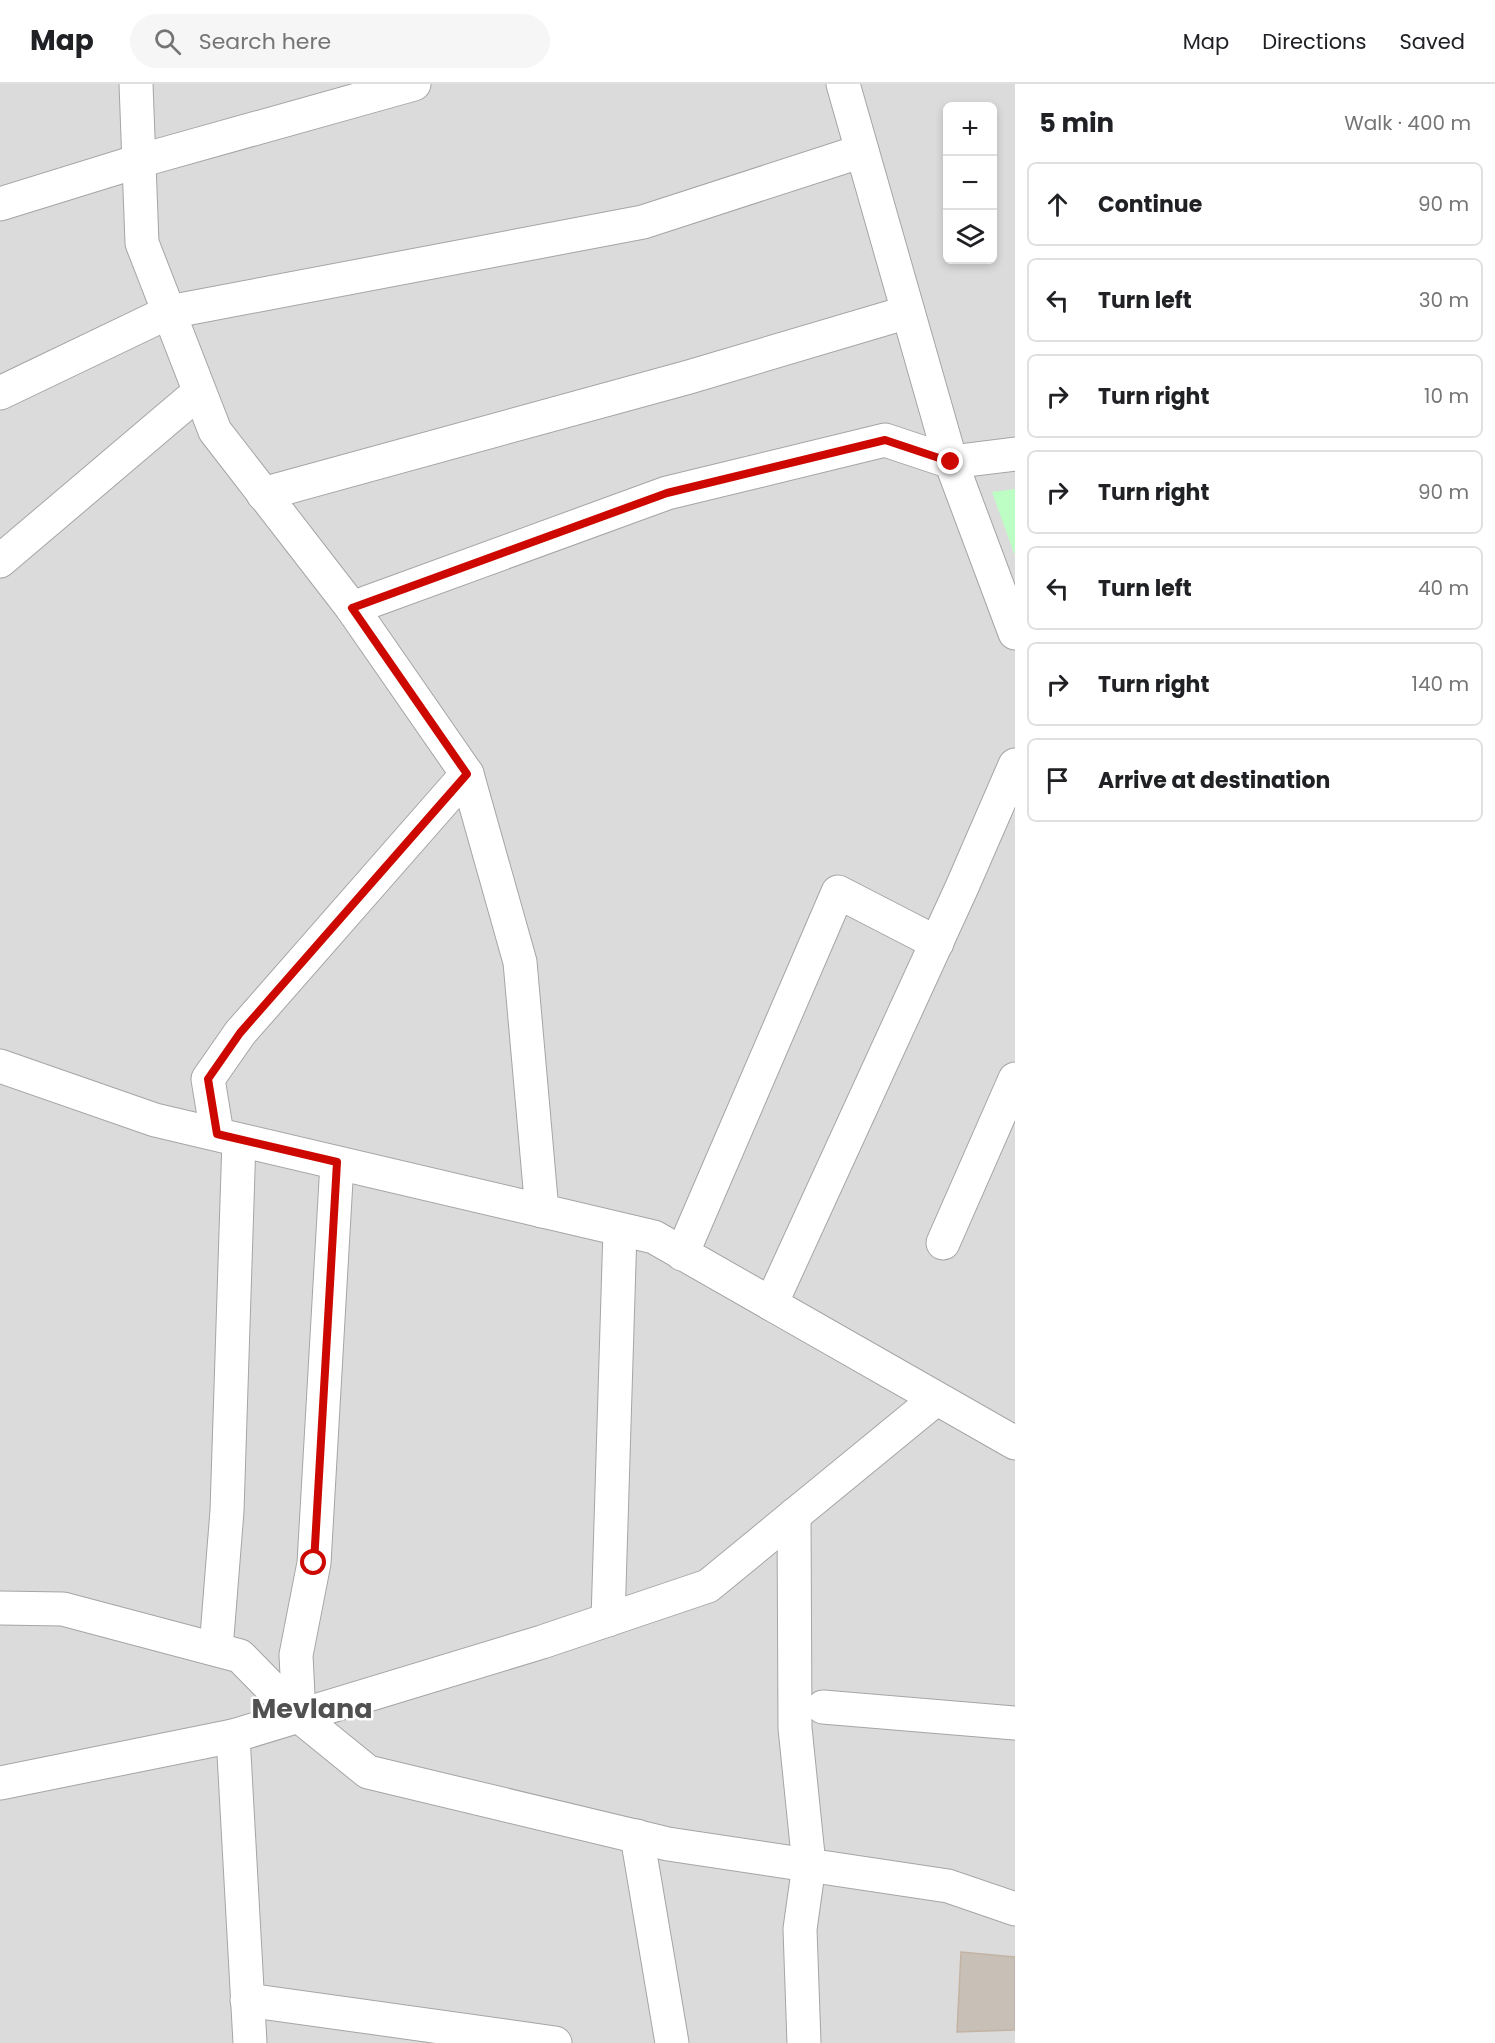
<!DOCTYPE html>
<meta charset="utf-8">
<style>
:root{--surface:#fff;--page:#f6f6f6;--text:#202124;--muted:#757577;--line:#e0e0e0}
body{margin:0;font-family:Poppins,sans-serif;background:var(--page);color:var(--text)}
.controls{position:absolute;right:18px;top:18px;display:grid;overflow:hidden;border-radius:9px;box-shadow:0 3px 9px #0003}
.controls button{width:54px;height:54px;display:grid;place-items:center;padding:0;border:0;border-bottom:2px solid var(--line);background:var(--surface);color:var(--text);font:30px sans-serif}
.stop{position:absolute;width:18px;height:18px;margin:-14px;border:4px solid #cc0800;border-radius:50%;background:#fff}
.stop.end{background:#cc0800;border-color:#fff;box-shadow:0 2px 6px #0008}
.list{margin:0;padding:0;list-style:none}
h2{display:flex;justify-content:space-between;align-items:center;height:78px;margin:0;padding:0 24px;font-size:26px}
h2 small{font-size:20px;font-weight:400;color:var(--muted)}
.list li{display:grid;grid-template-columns:39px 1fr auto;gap:18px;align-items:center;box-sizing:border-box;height:84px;margin:0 12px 12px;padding:0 12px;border:2px solid var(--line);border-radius:9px}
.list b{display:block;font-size:22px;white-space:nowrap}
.list em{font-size:20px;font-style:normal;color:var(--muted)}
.icon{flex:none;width:33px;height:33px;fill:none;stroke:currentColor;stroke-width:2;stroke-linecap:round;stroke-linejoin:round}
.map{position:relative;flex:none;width:1015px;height:1959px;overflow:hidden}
header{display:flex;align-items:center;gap:36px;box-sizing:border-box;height:84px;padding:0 30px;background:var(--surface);border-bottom:2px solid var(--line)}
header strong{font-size:28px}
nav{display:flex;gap:33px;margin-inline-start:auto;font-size:21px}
.search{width:420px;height:54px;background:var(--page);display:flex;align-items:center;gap:15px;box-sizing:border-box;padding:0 21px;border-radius:33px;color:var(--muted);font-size:22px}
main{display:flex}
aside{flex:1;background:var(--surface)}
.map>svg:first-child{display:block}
.residential{fill:#dcdbdb;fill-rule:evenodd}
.park{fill:#bcfec4}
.building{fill:#c8bfb6;stroke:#c3b3a4;stroke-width:1.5}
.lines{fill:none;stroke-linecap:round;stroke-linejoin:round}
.minor-casing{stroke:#a5a5a5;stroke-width:35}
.minor{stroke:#fff;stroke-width:33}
.route{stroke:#cc0800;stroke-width:8}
.labels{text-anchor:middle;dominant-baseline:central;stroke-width:5;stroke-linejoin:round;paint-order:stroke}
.district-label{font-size:27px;font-weight:bold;fill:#515151;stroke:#fff}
</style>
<header>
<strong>Map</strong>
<div class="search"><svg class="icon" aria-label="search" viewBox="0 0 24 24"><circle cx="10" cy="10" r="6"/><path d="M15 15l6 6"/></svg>Search here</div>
<nav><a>Map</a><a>Directions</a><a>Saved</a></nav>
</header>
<main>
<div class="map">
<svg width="1015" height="1959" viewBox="0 0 1015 1959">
<rect width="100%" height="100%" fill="#f0ece3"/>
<path class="residential" d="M 0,0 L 1015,0 L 1015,1959 L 0,1959 ZM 948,22 L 992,22 L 992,176 L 948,176 Z"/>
<path class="park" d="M 1015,405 L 1015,472 L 992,408 Z"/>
<path class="building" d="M 961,1868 L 1015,1873 L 1015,1946 L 957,1948 Z"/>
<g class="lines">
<defs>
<g id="minor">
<path d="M 136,0 L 142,159 L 215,347 L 352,524 L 467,690 L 520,878 L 542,1127"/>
<path d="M 843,0 L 951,378 L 1015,549"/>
<path d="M 0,120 L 139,77 L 414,0"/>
<path d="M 0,309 L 169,228 L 643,138 L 862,67"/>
<path d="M 263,410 L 689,293 L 908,228"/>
<path d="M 0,477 L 199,308"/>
<path d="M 352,524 L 667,409 L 885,356 L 951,378 L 1015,370"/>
<path d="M 0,982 L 155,1036 L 654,1153 L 1015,1359"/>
<path d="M 217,1050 L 208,995 L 240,949 L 467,690"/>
<path d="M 943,1159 L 1015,995"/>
<path d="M 682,1170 L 838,808 L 937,859"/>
<path d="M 771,1220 L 962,803 L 1015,681"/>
<path d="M 794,1431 L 795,1644 L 809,1781 L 800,1845 L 804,1959"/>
<path d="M 0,1524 L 63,1525 L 240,1572 L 299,1632 L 368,1688 L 668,1760 L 948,1802 L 1015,1825"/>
<path d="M 608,1536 L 620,1146"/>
<path d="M 216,1565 L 227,1427 L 239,1056"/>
<path d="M 823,1623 L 1015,1639"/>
<path d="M 299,1632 L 296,1571 L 314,1479 L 337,1079"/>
<path d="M 233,1652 L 250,1959"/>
<path d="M 0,1699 L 233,1652 L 542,1558 L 708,1502 L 936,1315"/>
<path d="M 637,1752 L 672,1959"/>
<path d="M 247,1916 L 555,1959"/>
</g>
</defs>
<use href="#minor" class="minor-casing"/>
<use href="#minor" class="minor"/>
</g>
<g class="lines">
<path class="route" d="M 314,1479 L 337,1078 L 217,1050 L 208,995 L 240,949 L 467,690 L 352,524 L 667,409 L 885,356 L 951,378"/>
</g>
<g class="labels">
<g class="district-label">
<text x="312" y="1624">Mevlana</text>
</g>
</g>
</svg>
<div class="controls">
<button>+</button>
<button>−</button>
<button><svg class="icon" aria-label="layers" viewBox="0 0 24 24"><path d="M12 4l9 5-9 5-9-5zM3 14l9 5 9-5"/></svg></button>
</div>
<div class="stop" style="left:314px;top:1479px"></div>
<div class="stop end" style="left:951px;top:378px"></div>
</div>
<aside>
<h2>5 min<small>Walk · 400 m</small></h2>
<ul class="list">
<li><svg class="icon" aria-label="ahead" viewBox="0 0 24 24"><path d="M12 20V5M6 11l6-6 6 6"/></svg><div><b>Continue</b></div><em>90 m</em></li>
<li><svg class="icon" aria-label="left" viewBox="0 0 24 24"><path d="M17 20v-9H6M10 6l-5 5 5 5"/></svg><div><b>Turn left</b></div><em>30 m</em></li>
<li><svg class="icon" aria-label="right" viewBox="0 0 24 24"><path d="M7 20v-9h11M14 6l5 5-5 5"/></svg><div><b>Turn right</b></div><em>10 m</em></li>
<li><svg class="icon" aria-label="right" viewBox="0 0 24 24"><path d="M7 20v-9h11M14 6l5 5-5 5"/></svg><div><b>Turn right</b></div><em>90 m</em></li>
<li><svg class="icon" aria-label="left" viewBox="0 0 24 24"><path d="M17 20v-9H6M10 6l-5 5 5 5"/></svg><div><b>Turn left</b></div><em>40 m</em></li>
<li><svg class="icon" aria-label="right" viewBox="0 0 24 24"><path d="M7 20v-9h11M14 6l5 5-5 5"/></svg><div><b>Turn right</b></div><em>140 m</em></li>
<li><svg class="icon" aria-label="arrive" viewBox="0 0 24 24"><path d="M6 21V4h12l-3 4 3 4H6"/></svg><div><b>Arrive at destination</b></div></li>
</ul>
</aside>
</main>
